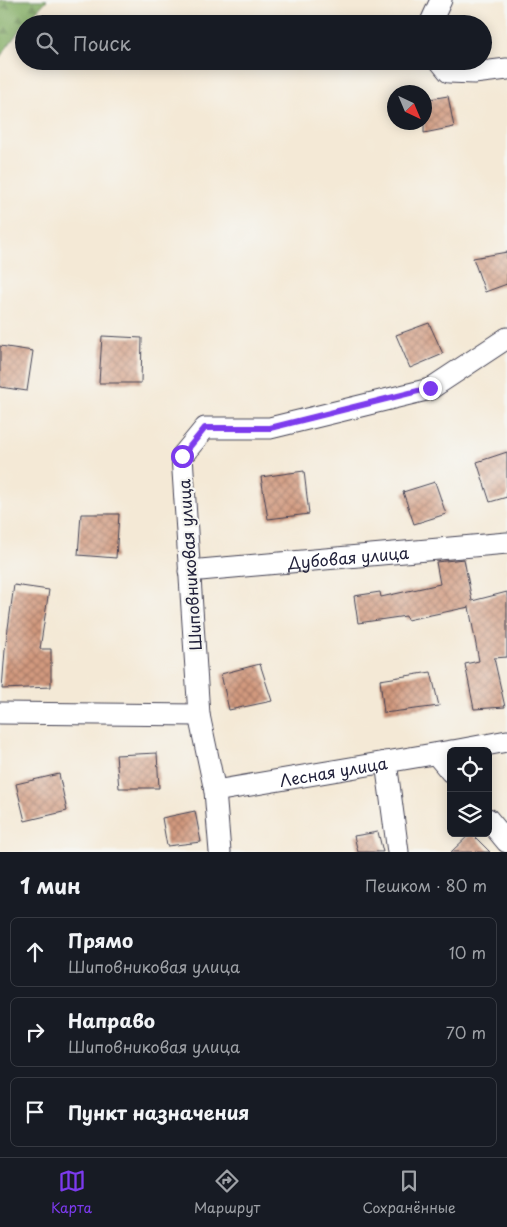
<!DOCTYPE html>
<html lang="ru">
<meta charset="utf-8">
<style>
:root{--surface:#171b24;--page:#20242c;--text:#f1f3f6;--muted:#9ea1a6;--line:#363941;--accent:#7c3aed}
body{margin:0;font-family:"Playpen Sans",sans-serif;background:var(--page);color:var(--text)}
.controls{position:absolute;right:15px;bottom:15px;display:grid;overflow:hidden;border-radius:8px;box-shadow:0 2px 12px #0003}
.controls button{width:45px;height:45px;display:grid;place-items:center;padding:0;border:0;border-bottom:1px solid var(--line);background:var(--surface);color:var(--text);font:25px sans-serif}
.compass{position:absolute;left:387px;top:85px;width:45px;height:45px;border-radius:50%;background:var(--surface);box-shadow:0 2px 12px #0003;rotate:136deg}
.stop{position:absolute;width:15px;height:15px;margin:-11px;border:4px solid #7c3aed;border-radius:50%;background:#fff}
.stop.end{background:#7c3aed;border-color:#fff;box-shadow:0 1px 5px #0008}
.list{margin:0;padding:0;list-style:none}
h2{display:flex;justify-content:space-between;align-items:center;height:65px;margin:0;padding:0 20px;font-size:21px}
h2 small{font-size:16px;font-weight:400;color:var(--muted)}
.list li{display:grid;grid-template-columns:32px 1fr auto;gap:15px;align-items:center;box-sizing:border-box;height:70px;margin:0 10px 10px;padding:0 10px;border:1px solid var(--line);border-radius:8px}
.list b{display:block;font-size:19px;white-space:nowrap}
.list p{margin:0;font-size:16px;white-space:nowrap;color:var(--muted)}
.list em{font-size:16px;font-style:normal;color:var(--muted)}
.icon{flex:none;width:28px;height:28px;fill:none;stroke:currentColor;stroke-width:2;stroke-linecap:round;stroke-linejoin:round}
.map{position:relative;flex:none;width:507px;height:852px;overflow:hidden}
.search{position:absolute;background:var(--surface);box-shadow:0 2px 12px #0003;left:15px;right:15px;top:15px;height:55px;display:flex;align-items:center;gap:12px;box-sizing:border-box;padding:0 18px;border-radius:28px;color:var(--muted);font-size:19px}
.sheet{height:305px;background:var(--surface)}
nav{display:flex;justify-content:space-around;align-items:center;box-sizing:border-box;height:70px;border-top:1px solid var(--line);background:var(--surface);font-size:14px;color:var(--muted)}
nav a{display:grid;justify-items:center;gap:2px}
nav .on{color:var(--accent)}
.map>svg:first-child{display:block}
.forest{fill:url(#forest-firs);stroke:#52674f}
.building{fill:url(#building-cross-hatch)}
.lines{fill:none;stroke-linecap:round;stroke-linejoin:round}
.minor-casing{stroke:#424052;stroke-width:23}
.minor{stroke:#fff;stroke-width:21}
.route{stroke:#7c3aed;stroke-width:6}
.labels{text-anchor:middle;dominant-baseline:central;stroke-width:4.5;stroke-linejoin:round;paint-order:stroke}
.street-label{font-size:16px;fill:#22223b;stroke:#f6f6f2}
</style>
<div class="map">
<svg width="507" height="852" viewBox="0 0 507 852">
<defs>
<pattern id="forest-firs" width="22" height="20" patternUnits="userSpaceOnUse" patternTransform="scale(1.25)"><rect width="22" height="20" fill="#82ac63"/><path d="M5 1l3.5 6h-7zM16 11l3.5 6h-7z" fill="#6a8c53"/></pattern>
<pattern id="building-cross-hatch" width="8" height="8" patternUnits="userSpaceOnUse" patternTransform="scale(1.25)"><rect width="8" height="8" fill="#d1997e"/><path d="M0 0l8 8M0 8l8-8" fill="none" stroke="#a97c68"/></pattern>
</defs>
<rect width="100%" height="100%" fill="#f6f6f2"/>
<filter id="ink" filterUnits="userSpaceOnUse"><feTurbulence type="fractalNoise" baseFrequency=".02" numOctaves="2"/><feDisplacementMap in="SourceGraphic" scale="10" xChannelSelector="R" yChannelSelector="G"/><feConvolveMatrix kernelMatrix="1 2 1 2 8 2 1 2 1" color-interpolation-filters="sRGB"/></filter>
<filter id="wash" filterUnits="userSpaceOnUse"><feTurbulence type="fractalNoise" baseFrequency=".0096" numOctaves="4" result="noise"/><feDisplacementMap in="SourceGraphic" scale="20" xChannelSelector="R" yChannelSelector="G"/><feGaussianBlur stdDeviation="1.12" result="paint"/><feColorMatrix in="noise" values="0 0 0 0 0 0 0 0 0 0 0 0 0 0 0 0 0 1.4 0 .05"/><feComposite in="paint" operator="in"/></filter>
<g filter="url(#wash)">
<rect width="100%" height="100%" fill="#f4e9d6"/>
<path class="forest" d="M 0,0 L 47,0 L 24,24 L 0,57 Z"/>
<g id="blocks">
<g class="building">
<path d="M 448,96 L 454,127 L 424,133 L 424,100 Z"/>
<path d="M 507,252 L 507,284 L 485,292 L 473,258 Z"/>
<path d="M 429,323 L 443,354 L 410,368 L 396,335 Z"/>
<path d="M 102,336 L 142,338 L 141,383 L 99,383 Z"/>
<path d="M 0,346 L 33,351 L 27,391 L 0,387 Z"/>
<path d="M 507,452 L 507,497 L 490,502 L 477,462 Z"/>
<path d="M 304,471 L 309,514 L 268,519 L 261,477 Z"/>
<path d="M 435,482 L 446,514 L 414,524 L 403,492 Z"/>
<path d="M 81,514 L 119,514 L 116,558 L 78,555 Z"/>
<path d="M 464,559 L 472,601 L 507,592 L 507,657 L 494,658 L 505,707 L 474,709 L 465,664 L 479,661 L 469,607 L 407,620 L 406,616 L 358,623 L 354,596 L 380,592 L 381,597 L 440,584 L 436,562 Z"/>
<path d="M 14,585 L 49,590 L 40,649 L 51,649 L 51,687 L 2,689 L 5,650 Z"/>
<path d="M 260,664 L 272,701 L 229,710 L 221,674 Z"/>
<path d="M 431,672 L 439,706 L 384,713 L 380,680 Z"/>
<path d="M 157,753 L 159,788 L 119,788 L 116,755 Z"/>
<path d="M 59,774 L 67,811 L 25,821 L 16,784 Z"/>
<path d="M 195,811 L 201,842 L 167,846 L 162,818 Z"/>
<path d="M 378,832 L 383,852 L 358,852 L 354,836 Z"/>
<path d="M 471,833 L 490,852 L 451,852 Z"/>
</g>
</g>
</g>
<g filter="url(#ink)">
<use href="#blocks" fill-opacity="0" stroke="#424052" stroke-width="1"/>
<g class="lines">
<defs>
<g id="minor">
<path d="M 430,24 L 441,0"/>
<path d="M 440,61 L 449,72 L 474,73 L 507,69"/>
<path id="s1" d="M 189,571 L 507,543"/>
<path d="M 0,713 L 199,715"/>
<path d="M 453,751 L 507,741"/>
<path d="M 436,754 L 451,772"/>
<path d="M 386,762 L 398,852"/>
<path id="s2" d="M 215,791 L 451,751"/>
<path d="M 488,819 L 507,842"/>
<path d="M 220,852 L 215,791 L 199,715 L 182,456 L 205,428 L 270,428 L 430,389 L 507,338"/>
</g>
</defs>
<use href="#minor" class="minor-casing"/>
<use href="#minor" class="minor"/>
</g>
</g>
<g class="lines" filter="url(#ink)">
<path class="route" d="M 182,456 L 205,428 L 270,428 L 430,388"/>
</g>
<g class="labels">
<g class="street-label">
<text stroke="none"><textPath href="#s1" startOffset="160">Дубовая улица</textPath></text>
<text transform="translate(189 565) rotate(-94)">Шиповниковая улица</text>
<text stroke="none"><textPath href="#s2" startOffset="120">Лесная улица</textPath></text>
</g>
</g>
</svg>
<div class="controls">
<button><svg class="icon" aria-label="locate" viewBox="0 0 24 24"><circle cx="12" cy="12" r="6"/><path d="M12 2v4M12 18v4M2 12h4M18 12h4"/></svg></button>
<button><svg class="icon" aria-label="layers" viewBox="0 0 24 24"><path d="M12 4l9 5-9 5-9-5zM3 14l9 5 9-5"/></svg></button>
</div>
<svg class="compass" viewBox="-18 -18 36 36"><path d="M0-13l5 13h-10z" fill="#e53935"/><path d="M0 13l5-13h-10z" fill="#9ea1a6"/></svg>
<div class="stop" style="left:182px;top:456px"></div>
<div class="stop end" style="left:430px;top:388px"></div>
<div class="search"><svg class="icon" aria-label="search" viewBox="0 0 24 24"><circle cx="10" cy="10" r="6"/><path d="M15 15l6 6"/></svg>Поиск</div>
</div>
<section class="sheet">
<h2>1 мин<small>Пешком · 80 m</small></h2>
<ul class="list">
<li><svg class="icon" aria-label="ahead" viewBox="0 0 24 24"><path d="M12 20V5M6 11l6-6 6 6"/></svg><div><b>Прямо</b><p>Шиповниковая улица</p></div><em>10 m</em></li>
<li><svg class="icon" aria-label="right" viewBox="0 0 24 24"><path d="M7 20v-9h11M14 6l5 5-5 5"/></svg><div><b>Направо</b><p>Шиповниковая улица</p></div><em>70 m</em></li>
<li><svg class="icon" aria-label="arrive" viewBox="0 0 24 24"><path d="M6 21V4h12l-3 4 3 4H6"/></svg><div><b>Пункт назначения</b></div></li>
</ul>
</section>
<nav>
<a class="on"><svg class="icon" aria-label="map" viewBox="0 0 24 24"><path d="M3 6l6-2 6 2 6-2v14l-6 2-6-2-6 2zM9 4v14M15 6v14"/></svg>Карта</a>
<a><svg class="icon" aria-label="directions" viewBox="0 0 24 24"><path d="M12 3l9 9-9 9-9-9zM9 14v-3h6M13 9l2 2-2 2"/></svg>Маршрут</a>
<a><svg class="icon" aria-label="saved" viewBox="0 0 24 24"><path d="M7 4h10v16l-5-4-5 4z"/></svg>Сохранённые</a>
</nav>
